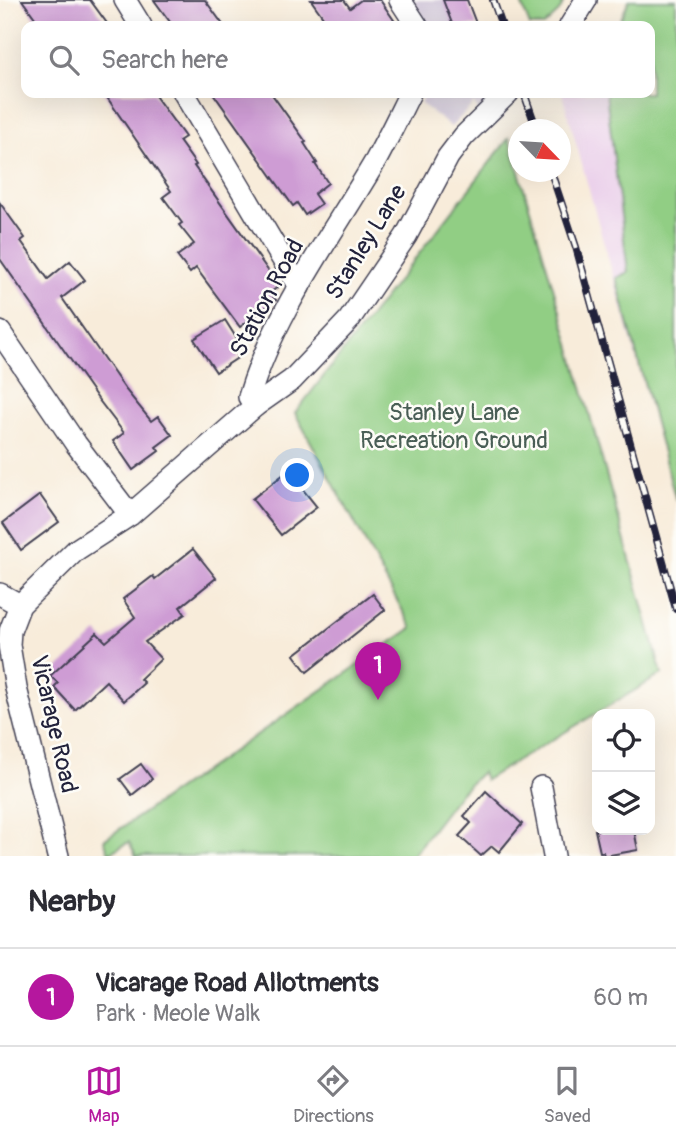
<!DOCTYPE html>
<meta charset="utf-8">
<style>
:root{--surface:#fff;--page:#f7f7f7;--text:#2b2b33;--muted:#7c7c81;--line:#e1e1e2;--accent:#b5179e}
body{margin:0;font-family:Pangolin,sans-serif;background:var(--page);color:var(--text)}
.controls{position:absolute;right:21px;bottom:21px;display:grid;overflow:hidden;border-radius:14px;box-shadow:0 7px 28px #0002}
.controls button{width:63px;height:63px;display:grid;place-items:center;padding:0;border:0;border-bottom:2px solid var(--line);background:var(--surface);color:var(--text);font:35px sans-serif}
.compass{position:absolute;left:508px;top:119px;width:63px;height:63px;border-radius:50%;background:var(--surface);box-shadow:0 7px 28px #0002;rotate:115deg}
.you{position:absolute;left:298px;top:476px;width:24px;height:24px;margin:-18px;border:5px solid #fff;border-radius:50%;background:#1a73e8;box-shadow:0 0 0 10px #1a73e833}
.badge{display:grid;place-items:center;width:46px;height:46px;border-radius:50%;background:var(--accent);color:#fff;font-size:23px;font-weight:700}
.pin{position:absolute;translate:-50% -58px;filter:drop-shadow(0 2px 4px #0008)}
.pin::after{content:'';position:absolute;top:37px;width:24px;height:21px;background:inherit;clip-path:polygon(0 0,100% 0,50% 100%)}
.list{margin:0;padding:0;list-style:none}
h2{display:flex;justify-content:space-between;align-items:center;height:91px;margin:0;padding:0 28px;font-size:30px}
h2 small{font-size:23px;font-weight:400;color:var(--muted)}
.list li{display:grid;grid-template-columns:46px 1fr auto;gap:21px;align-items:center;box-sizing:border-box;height:98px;padding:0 28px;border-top:2px solid var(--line)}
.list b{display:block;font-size:26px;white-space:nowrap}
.list p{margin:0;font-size:23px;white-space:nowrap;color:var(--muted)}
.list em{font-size:23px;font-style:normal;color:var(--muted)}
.icon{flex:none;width:38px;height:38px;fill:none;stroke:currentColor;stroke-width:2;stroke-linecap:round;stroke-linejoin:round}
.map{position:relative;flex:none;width:676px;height:856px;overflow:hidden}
.search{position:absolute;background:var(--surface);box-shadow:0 7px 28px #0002;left:21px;right:21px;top:21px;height:77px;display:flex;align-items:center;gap:18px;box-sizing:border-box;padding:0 24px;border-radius:14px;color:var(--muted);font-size:26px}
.sheet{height:189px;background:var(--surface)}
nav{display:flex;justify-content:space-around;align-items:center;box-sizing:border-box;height:98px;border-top:2px solid var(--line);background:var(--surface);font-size:19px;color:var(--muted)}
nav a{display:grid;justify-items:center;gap:4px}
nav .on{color:var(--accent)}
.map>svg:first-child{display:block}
.built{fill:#ebd1eb}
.industrial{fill:#cbbfd5}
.green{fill:#91ce84;stroke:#5a7860;stroke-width:2}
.building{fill:#ce9cd4}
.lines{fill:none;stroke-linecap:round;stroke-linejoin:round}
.street-casing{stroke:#424053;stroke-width:24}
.street{stroke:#fff;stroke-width:21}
.rail-casing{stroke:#22223b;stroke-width:8}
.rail{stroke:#fdfcf7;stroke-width:5;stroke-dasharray:16;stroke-linecap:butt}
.labels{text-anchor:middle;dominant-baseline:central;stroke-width:5;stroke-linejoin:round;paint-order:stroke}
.street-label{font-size:24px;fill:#22223b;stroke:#fdfcf7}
.park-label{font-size:24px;fill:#495e55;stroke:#fdfcf7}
</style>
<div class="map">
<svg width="676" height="856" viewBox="0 0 676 856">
<rect width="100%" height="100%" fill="#fdfcf7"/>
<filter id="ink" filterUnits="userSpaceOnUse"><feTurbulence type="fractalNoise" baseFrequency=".0143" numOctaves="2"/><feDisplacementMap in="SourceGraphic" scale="14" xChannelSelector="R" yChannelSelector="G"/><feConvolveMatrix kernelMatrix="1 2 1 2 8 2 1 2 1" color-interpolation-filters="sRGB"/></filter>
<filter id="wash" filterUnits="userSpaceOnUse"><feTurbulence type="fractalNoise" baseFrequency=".00686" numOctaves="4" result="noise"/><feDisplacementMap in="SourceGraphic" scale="28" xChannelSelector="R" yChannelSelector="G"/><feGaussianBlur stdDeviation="1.57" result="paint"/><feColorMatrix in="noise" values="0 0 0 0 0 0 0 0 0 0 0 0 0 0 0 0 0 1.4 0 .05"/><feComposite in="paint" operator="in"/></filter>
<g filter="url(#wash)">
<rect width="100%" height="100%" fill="#f8ecda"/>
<path class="built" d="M 629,0 L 676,0 L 676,501 L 562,93 L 650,93 L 650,26 L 613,26 L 623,16 Z"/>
<g class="industrial">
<path d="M 413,0 L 467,0 L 477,26 L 428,26 Z"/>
<path d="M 425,93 L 499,93 L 506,113 L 489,131 L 474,103 L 451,127 L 420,103 Z"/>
</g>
<g class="green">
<path d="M 520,0 L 565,0 L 559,12 L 544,26 L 530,26 Z"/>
<path d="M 629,0 L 676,0 L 676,501 L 616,278 L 628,272 L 606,93 L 650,93 L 650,26 L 618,26 Z"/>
<path d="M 509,138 L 569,341 L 662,674 L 485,780 L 482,772 L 461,792 L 412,856 L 136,856 L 129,842 L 109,853 L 104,840 L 412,628 L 295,413 Z"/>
</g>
<g id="blocks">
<g class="building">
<path d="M 22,0 L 90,0 L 109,26 L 41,26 Z"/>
<path d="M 154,0 L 205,0 L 224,26 L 173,26 Z"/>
<path d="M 311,0 L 344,0 L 350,8 L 361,0 L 380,0 L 398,26 L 324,26 L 328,24 Z"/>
<path d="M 443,0 L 467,0 L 477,26 L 453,26 Z"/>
<path d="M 104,93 L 153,93 L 185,137 L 179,141 L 196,165 L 194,166 L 279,286 L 270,293 L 276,300 L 240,327 L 196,268 L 190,273 L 177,256 L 194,244 L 179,225 L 182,223 L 163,197 L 171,191 Z"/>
<path d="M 213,93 L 271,93 L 306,142 L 304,143 L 317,163 L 315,164 L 328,183 L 314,194 L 321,204 L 305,215 L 297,203 L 293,206 Z"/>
<path d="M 0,203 L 25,238 L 21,241 L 48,279 L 70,261 L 85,280 L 62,298 L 125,389 L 151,421 L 158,416 L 172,435 L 156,447 L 159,451 L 133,470 L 113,441 L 124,433 L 98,399 L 0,259 Z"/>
<path d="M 225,320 L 242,347 L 235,351 L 239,357 L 216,372 L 194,339 Z"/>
<path d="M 288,471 L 317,507 L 281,535 L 252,499 Z"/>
<path d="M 40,495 L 59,522 L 21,550 L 3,523 Z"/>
<path d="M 193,549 L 216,578 L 180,607 L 185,614 L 145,642 L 161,659 L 140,679 L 144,683 L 124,701 L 106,681 L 75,710 L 54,687 L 58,683 L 50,676 L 97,633 L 106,642 L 135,617 L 123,599 L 153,576 L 155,579 Z"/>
<path d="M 373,594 L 385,610 L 307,672 L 294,655 Z"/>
<path d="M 141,764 L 152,779 L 132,795 L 120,779 Z"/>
<path d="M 486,791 L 522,824 L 499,852 L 492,846 L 481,856 L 459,836 L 471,823 L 464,816 Z"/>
<path d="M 595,830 L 634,830 L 638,850 L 604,856 L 603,852 L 600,852 Z"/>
</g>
</g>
</g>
<g filter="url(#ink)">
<use href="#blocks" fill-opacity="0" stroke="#424053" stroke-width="2"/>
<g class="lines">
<defs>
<g id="street">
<path d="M 125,0 L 141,26"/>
<path d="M 400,0 L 417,26"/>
<path d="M 570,26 L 586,0"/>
<path d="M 184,93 L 299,287"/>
<path d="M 0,332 L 76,444 L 130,515"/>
<path d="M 255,406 L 292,380 L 349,320 L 406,236 L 448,157 L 464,136 L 508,93"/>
<path d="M 0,594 L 20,605"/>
<path d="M 541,787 L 554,856"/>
<path d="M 58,856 L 16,688 L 9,645 L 10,631 L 20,605 L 76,550 L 130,515 L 255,406 L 249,397 C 275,311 331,237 376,160 C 388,138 399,115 410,93"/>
</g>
</defs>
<use href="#street" class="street-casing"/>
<use href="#street" class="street"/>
<defs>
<g id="rail">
<path d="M 493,0 L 502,26"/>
<path d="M 524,93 L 537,130"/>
<path d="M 551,172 L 576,247 L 676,609"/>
</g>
</defs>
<use href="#rail" class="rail-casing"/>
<use href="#rail" class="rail"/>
</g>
</g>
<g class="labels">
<g class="street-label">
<text transform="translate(366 242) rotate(-58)">Stanley Lane</text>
<text transform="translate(267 298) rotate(-62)">Station Road</text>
<text transform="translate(54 724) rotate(77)">Vicarage Road</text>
</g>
<g class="park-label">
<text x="454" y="412">Stanley Lane<tspan x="454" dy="28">Recreation Ground</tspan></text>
</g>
</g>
</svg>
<div class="controls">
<button><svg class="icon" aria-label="locate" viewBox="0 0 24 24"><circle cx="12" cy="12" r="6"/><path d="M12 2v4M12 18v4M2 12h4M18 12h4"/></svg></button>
<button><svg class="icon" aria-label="layers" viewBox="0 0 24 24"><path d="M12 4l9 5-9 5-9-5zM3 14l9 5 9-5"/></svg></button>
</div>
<svg class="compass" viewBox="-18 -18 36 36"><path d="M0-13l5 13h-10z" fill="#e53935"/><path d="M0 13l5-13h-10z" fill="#7c7c81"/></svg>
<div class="you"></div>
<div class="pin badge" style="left:378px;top:700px">1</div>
<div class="search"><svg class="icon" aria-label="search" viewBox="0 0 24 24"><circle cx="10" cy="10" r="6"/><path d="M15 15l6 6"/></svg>Search here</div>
</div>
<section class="sheet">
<h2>Nearby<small></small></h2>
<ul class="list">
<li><span class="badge">1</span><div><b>Vicarage Road Allotments</b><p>Park · Meole Walk</p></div><em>60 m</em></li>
</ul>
</section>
<nav>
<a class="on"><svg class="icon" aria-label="map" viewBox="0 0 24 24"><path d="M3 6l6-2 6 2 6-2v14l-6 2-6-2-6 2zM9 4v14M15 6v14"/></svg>Map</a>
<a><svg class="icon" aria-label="directions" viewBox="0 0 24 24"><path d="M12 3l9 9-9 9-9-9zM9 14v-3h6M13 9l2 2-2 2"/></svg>Directions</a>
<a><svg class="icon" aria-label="saved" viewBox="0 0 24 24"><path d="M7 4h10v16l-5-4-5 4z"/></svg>Saved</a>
</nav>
